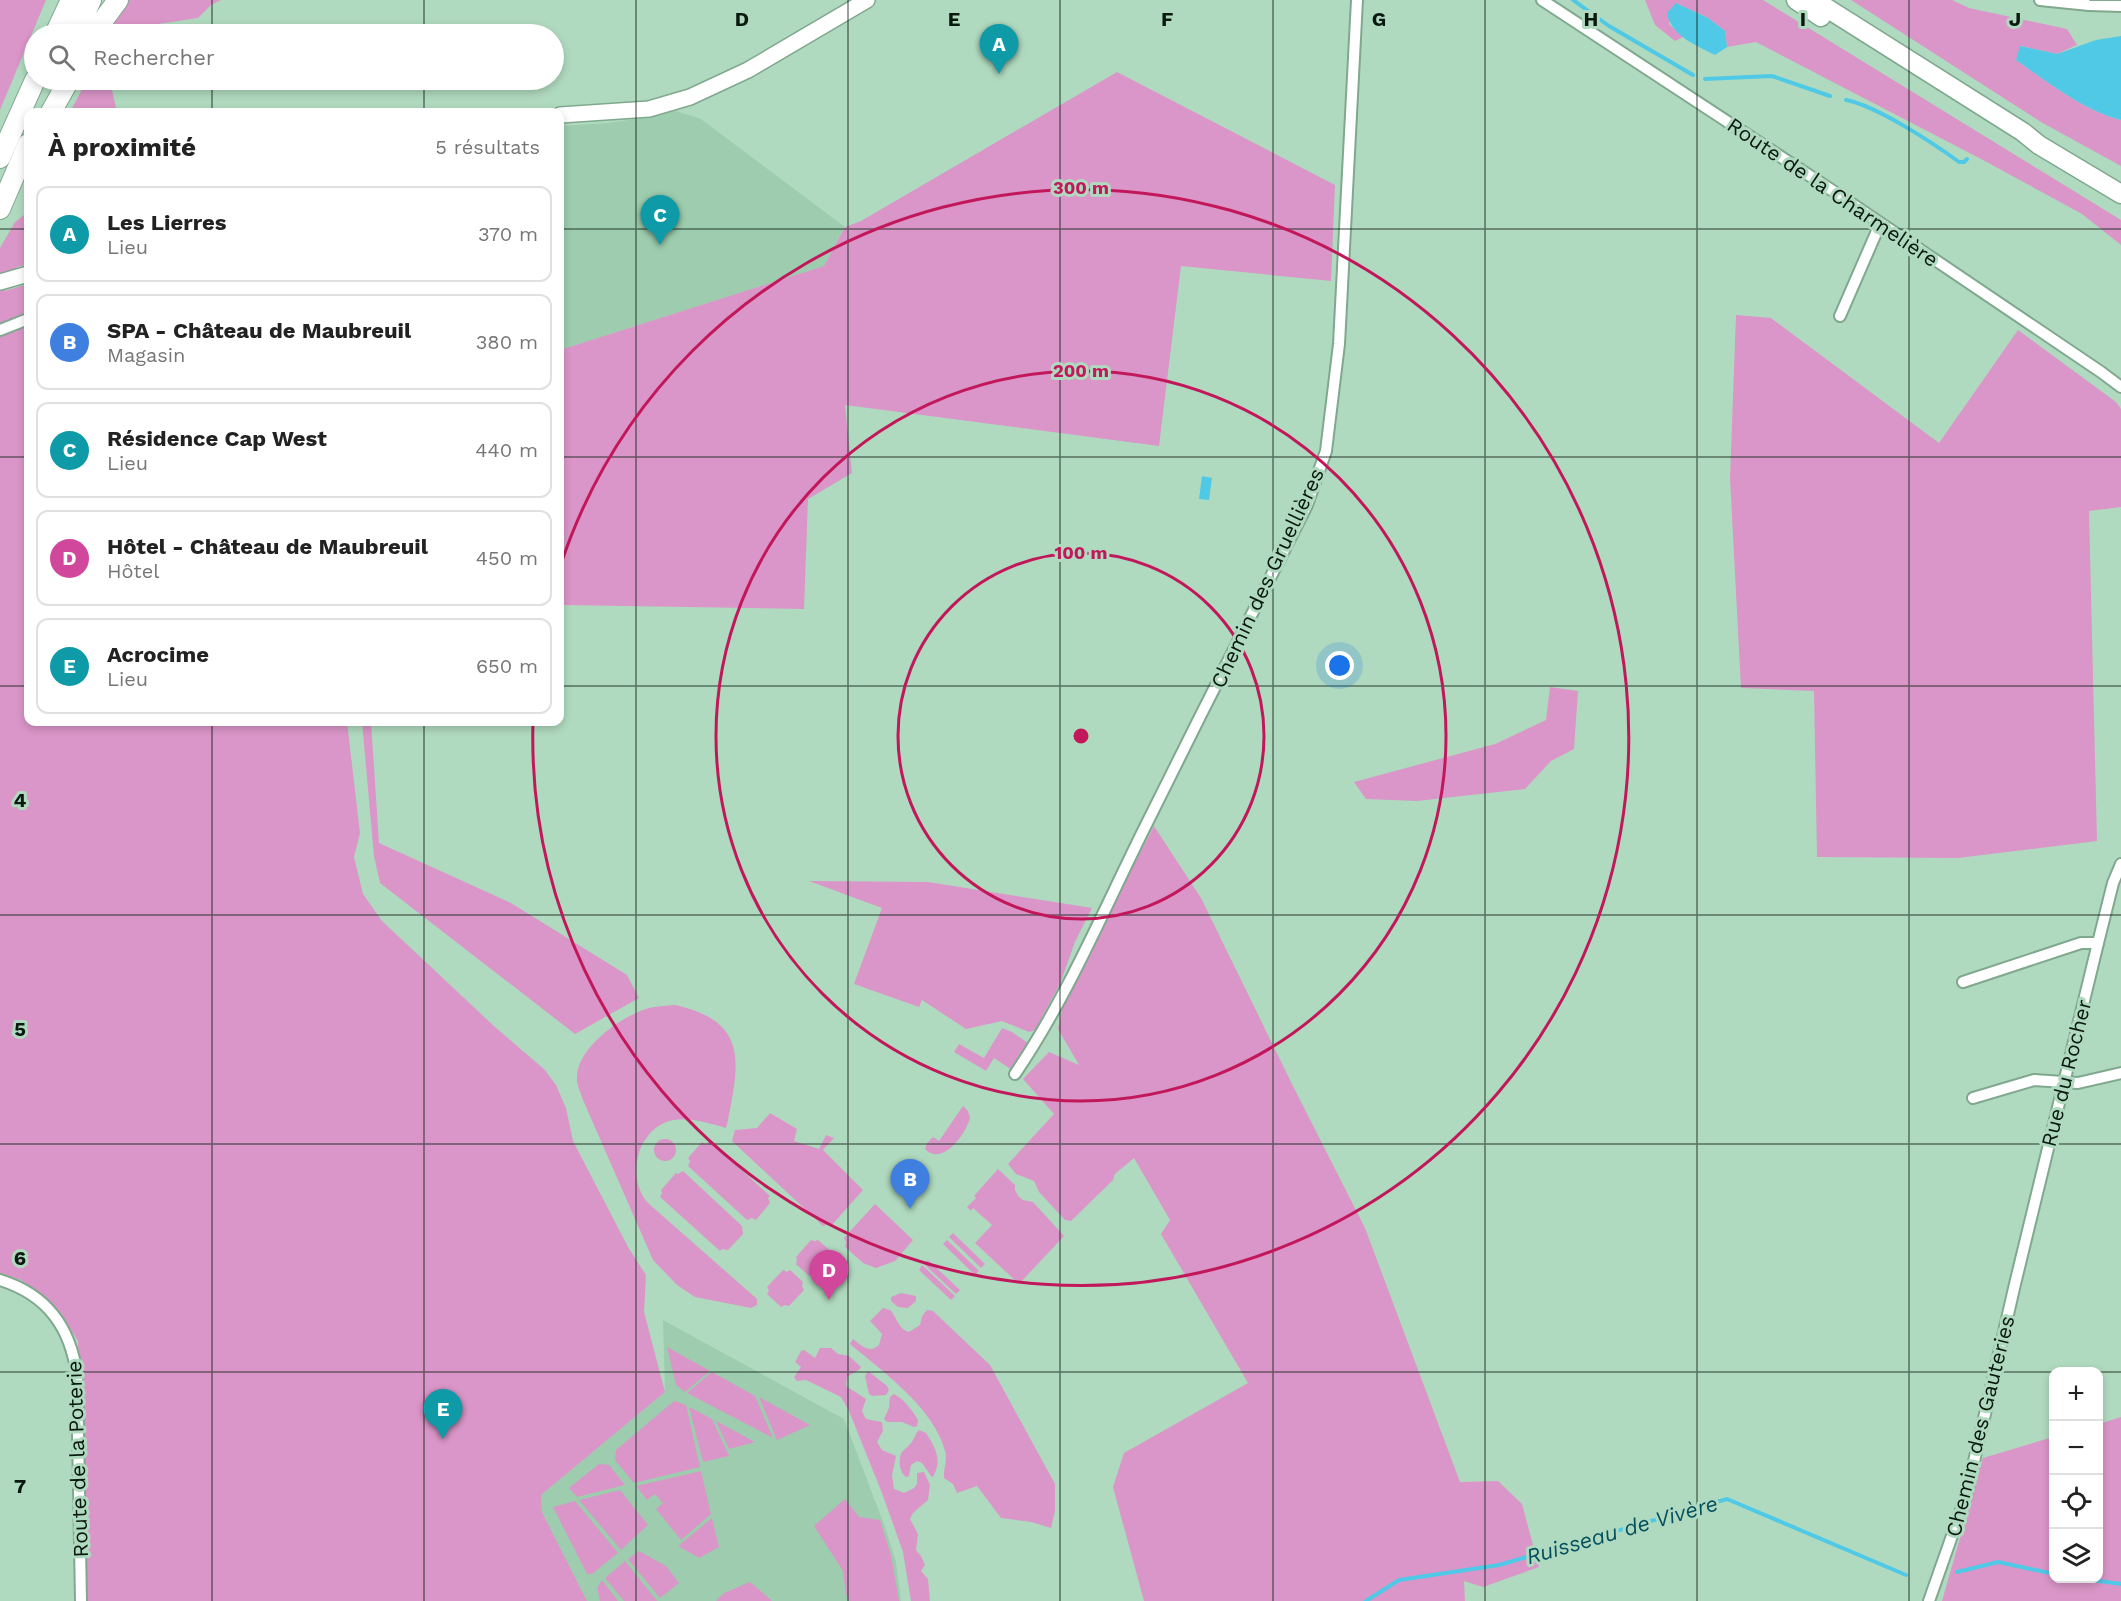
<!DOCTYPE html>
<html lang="fr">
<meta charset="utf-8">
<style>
:root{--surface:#fff;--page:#f2f2f2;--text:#222;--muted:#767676;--line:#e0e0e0;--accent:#111827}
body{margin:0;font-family:"Work Sans",sans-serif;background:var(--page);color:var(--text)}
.controls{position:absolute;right:18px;bottom:18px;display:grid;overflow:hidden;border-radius:12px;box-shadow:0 3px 9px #0003}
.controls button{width:54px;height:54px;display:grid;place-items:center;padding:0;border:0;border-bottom:2px solid var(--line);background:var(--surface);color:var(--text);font:30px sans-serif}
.you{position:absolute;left:1340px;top:666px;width:21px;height:21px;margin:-15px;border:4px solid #fff;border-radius:50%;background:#1a73e8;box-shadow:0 0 0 9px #1a73e833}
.badge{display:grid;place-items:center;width:39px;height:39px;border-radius:50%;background:var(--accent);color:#fff;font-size:20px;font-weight:700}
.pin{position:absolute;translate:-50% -50px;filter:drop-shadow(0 2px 3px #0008)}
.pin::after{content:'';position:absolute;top:32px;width:21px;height:18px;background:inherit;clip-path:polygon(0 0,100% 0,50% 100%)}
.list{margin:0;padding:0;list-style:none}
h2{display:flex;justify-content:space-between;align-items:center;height:78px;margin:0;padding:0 24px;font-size:26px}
h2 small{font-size:20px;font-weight:400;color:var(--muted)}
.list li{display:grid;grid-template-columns:39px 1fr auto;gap:18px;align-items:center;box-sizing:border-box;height:96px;margin:0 12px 12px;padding:0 12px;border:2px solid var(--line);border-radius:12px}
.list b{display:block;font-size:22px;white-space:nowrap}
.list p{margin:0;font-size:20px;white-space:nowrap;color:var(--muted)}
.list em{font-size:20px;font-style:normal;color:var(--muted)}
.icon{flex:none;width:33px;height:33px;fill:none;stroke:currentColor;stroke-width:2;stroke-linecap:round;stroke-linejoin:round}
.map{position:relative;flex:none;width:2121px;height:1601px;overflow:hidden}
.search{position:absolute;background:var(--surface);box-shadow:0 3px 9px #0003;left:24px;top:24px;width:540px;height:66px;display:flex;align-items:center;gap:15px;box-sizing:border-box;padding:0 21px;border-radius:33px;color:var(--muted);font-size:22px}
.panel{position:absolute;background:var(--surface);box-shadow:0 3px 9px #0003;left:24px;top:108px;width:540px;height:618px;border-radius:12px}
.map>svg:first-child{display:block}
.built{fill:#9dcdae}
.green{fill:#da96c8}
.water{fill:#4fc9e6}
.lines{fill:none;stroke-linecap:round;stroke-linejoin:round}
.stream{stroke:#4fc9e6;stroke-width:4}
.minor-casing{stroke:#80a88f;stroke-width:14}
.secondary-casing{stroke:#80a88f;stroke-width:18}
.primary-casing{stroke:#80a88f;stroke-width:21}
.motorway-casing{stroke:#80a88f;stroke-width:22}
.minor{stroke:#fff;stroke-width:10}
.secondary{stroke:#fff;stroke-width:15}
.primary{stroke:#fff;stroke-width:18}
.motorway{stroke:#fff;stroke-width:20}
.grid{fill:none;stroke:#0a1910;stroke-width:1.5;stroke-opacity:0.55}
.ring{fill:none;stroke:#c2185b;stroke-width:3}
.labels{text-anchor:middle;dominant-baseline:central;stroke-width:6;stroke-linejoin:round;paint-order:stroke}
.street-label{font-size:21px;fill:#0a1910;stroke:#b0dabf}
.water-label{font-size:22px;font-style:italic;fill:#05505f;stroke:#b0dabf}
.grid-label{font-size:20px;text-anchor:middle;font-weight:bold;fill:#0a1910;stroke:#b0dabf;stroke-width:6;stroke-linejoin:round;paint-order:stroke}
.centre{fill:#c2185b;stroke:#b0dabf;stroke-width:3}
.ring-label{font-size:18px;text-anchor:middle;font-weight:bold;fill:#c2185b;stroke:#b0dabf;stroke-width:6;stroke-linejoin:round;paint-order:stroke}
</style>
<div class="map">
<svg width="2121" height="1601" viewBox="0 0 2121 1601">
<rect width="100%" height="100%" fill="#b0dabf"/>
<g class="built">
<path d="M 673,110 L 701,119 L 845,227 L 824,266 L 560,350 L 560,126 L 608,123 L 661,115 Z"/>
<path d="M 663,1320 L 844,1419 L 885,1527 L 896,1562 L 901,1601 L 587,1601 L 542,1512 L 541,1495 L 665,1392 Z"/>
</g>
<g class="green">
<path d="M 0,0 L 46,0 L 0,110 Z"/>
<path d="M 110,0 L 221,0 L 211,5 L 198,18 L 138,27 L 132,34 L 110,34 L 113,29 Z"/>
<path d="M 1645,0 L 1763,0 L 2121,220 L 2121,245 L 2082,214 L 1981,159 L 1756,42 L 1727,47 L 1725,31 L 1708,18 L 1676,3 L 1669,24 L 1683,37 L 1675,41 L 1655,25 Z"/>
<path d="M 1851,0 L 1952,0 L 1969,8 L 2067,29 L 2077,45 L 2057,54 L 2021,46 L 2016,60 C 2046,81 2086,112 2121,120 L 2121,166 L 2041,122 Z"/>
<path d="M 1117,72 L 1335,185 L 1331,281 L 1181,266 L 1159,446 L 845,405 L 852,473 L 808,499 L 804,609 L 560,605 L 560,350 L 824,266 L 845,227 L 861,221 Z"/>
<path d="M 87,80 L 112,80 L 111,86 L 117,112 L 70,112 Z"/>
<path d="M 28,212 L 28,264 L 17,267 L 5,291 L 28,284 L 28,722 L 347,722 L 360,833 L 354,857 L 363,894 L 382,921 L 495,1027 L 544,1069 L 556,1085 L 566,1108 L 573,1141 L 628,1247 L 646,1275 L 644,1312 L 665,1392 L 541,1495 L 542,1512 L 587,1601 L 86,1601 L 78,1341 L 60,1312 L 21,1280 L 0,1273 L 0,248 L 15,222 Z"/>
<path d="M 1736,315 L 1771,318 L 1939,443 L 2018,330 L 2116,402 L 2121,409 L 2121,507 L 2089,511 L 2097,841 L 1958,858 L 1817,857 L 1814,691 L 1741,688 L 1730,478 Z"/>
<path d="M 1550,687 L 1578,691 L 1574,749 L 1551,761 L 1525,789 L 1417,801 L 1366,799 L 1354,782 L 1495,744 L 1546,720 Z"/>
<path d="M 362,722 L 371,722 L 379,843 L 511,903 L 627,975 L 639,998 L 575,1034 L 380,883 L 374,856 Z"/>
<path d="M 1154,826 L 1201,898 L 1291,1082 L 1365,1228 L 1460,1482 L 1498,1481 L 1522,1504 L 1539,1567 L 1483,1587 L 1464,1581 L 1465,1601 L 1144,1601 L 1113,1487 L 1124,1453 L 1248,1383 L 1161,1234 L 1170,1220 L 1134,1158 L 1115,1174 L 1113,1180 L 1071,1221 L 1065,1220 L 1039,1192 L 1034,1181 L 1016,1174 L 1008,1164 L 1054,1114 L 1023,1079 L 1049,1052 L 1079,1065 L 1058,1029 L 1064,1000 Z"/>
<path d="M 809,881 L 928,882 L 1092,908 L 1075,942 L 1060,984 L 1035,1030 L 1029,1032 L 1002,1021 L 966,1029 L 922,1000 L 919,1007 L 854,984 L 882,908 Z"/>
<path d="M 675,1005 C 747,1021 740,1060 728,1120 L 726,1128 C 708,1123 684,1115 666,1122 C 635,1135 627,1180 648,1203 L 757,1299 L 757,1305 L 751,1308 L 695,1297 L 677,1285 L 653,1260 L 583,1100 C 581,1093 576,1084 577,1077 C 577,1049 618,1019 643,1010 C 653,1006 664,1006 675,1005 Z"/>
<path d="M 1002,1028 L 1012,1032 L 1028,1043 L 1028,1047 L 1012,1070 L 994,1058 L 986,1071 L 954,1052 L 959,1044 L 984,1058 Z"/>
<path d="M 963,1106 L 968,1111 L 970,1118 C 966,1134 942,1167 925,1149 L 927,1143 L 933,1137 L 939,1141 Z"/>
<path d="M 770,1113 L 797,1129 L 794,1141 L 819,1149 L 826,1135 L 834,1138 L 823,1150 L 863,1190 L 831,1226 L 828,1224 L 823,1226 L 732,1141 L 735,1130 L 757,1128 Z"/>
<circle cx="665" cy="1150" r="11"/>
<path d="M 710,1141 L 770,1196 L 768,1198 L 770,1203 L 756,1220 L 752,1218 L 747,1220 L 688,1166 L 690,1161 L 688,1158 L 702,1142 L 705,1144 Z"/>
<path d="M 998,1169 L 1015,1185 L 1015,1190 L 1019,1197 L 1023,1200 L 1033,1202 L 1064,1236 L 1019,1284 L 975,1243 L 992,1225 L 973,1208 L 971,1211 L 967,1207 L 976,1198 L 974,1196 Z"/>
<path d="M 683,1171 L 742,1226 L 743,1234 L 728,1250 L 722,1249 L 720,1251 L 660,1197 L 662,1193 L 661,1190 L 676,1173 L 678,1174 Z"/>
<path d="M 875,1204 L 913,1240 L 895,1261 L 876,1268 L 863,1263 L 845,1247 L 846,1242 L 844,1238 Z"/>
<path d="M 953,1233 L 985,1264 L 981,1268 L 949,1237 Z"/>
<path d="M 811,1240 L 815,1241 L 818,1240 L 832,1252 L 830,1256 L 832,1259 L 817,1276 L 813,1274 L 809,1276 L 796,1264 L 797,1260 L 796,1257 Z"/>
<path d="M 947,1240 L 979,1271 L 975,1275 L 943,1244 Z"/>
<path d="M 928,1260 L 960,1290 L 956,1294 L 924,1264 Z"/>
<path d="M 922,1265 L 955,1296 L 951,1300 L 919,1270 Z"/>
<path d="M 783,1270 L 787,1272 L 790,1270 L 803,1282 L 802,1286 L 804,1290 L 789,1306 L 785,1305 L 781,1307 L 767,1294 L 769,1290 L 767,1287 Z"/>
<path d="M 901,1293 L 916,1296 L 916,1301 L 908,1308 L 898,1307 L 891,1301 L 891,1297 Z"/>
<path d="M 883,1308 L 890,1310 C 897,1317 898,1329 909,1332 L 920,1325 L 922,1316 L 927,1310 L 933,1311 L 990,1365 L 1055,1484 L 1055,1511 L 1051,1528 L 1031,1522 L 1001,1518 L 977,1486 L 957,1493 L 953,1484 L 944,1478 C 943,1469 948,1460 945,1451 C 934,1408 882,1371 850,1344 L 853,1339 C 862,1346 869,1354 879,1345 L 882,1334 L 870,1321 Z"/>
<path d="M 667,1347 L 710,1371 L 685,1392 L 676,1385 Z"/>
<path d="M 820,1348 L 831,1348 L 838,1354 L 849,1356 L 861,1367 L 860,1369 L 847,1377 L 846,1386 L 866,1399 L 862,1411 L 866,1419 L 882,1422 L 883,1431 L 877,1442 L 882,1450 L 896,1456 L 892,1475 L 894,1489 L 904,1493 L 914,1488 L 917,1484 L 917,1473 L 924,1472 L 930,1485 L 928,1500 L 913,1513 L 910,1519 L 918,1534 L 916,1550 L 921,1556 L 925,1565 L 921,1571 L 928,1579 L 930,1601 L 911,1601 L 903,1552 L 882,1493 L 849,1411 L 841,1397 L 806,1380 L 797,1381 L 794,1377 L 801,1367 L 795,1362 L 801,1351 L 804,1350 L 815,1358 Z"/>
<path d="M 868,1371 L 887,1386 L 889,1390 L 886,1395 L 872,1396 L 869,1394 L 865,1376 Z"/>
<path d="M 712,1372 L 755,1396 L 773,1438 L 687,1393 Z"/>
<path d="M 894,1394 C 904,1399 912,1410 918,1420 L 917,1426 L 914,1427 L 902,1422 L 887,1422 L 884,1419 L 889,1408 L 890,1397 Z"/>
<path d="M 759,1397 L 810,1425 L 777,1440 Z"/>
<path d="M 674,1401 L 686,1405 L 700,1467 L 634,1483 L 615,1460 L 616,1450 Z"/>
<path d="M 689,1407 L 712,1419 L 729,1456 L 703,1462 Z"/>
<path d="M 2121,1417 L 2121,1601 L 1942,1601 L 1983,1458 L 2053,1437 L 2054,1578 L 2098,1578 L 2099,1424 Z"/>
<path d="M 716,1421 L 755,1442 L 729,1449 Z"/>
<path d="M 919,1430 L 926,1433 C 935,1447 943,1460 933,1477 L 931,1476 L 922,1463 L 917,1461 L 911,1465 L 909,1476 L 906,1477 C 900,1473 898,1462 901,1454 C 903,1450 908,1447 911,1443 C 915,1438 915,1434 919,1430 Z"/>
<path d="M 599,1464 L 609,1465 L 625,1485 L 577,1497 L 569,1488 Z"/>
<path d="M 701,1471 L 711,1514 L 681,1540 L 656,1509 L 663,1503 L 655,1494 L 647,1500 L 636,1486 Z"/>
<path d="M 620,1490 L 648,1525 L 621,1550 L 579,1500 Z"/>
<path d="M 845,1499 L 859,1517 L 880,1520 L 891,1555 L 899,1601 L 849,1601 L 846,1594 L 843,1571 L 814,1526 Z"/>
<path d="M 575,1501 L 618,1553 L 592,1574 L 587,1574 L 553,1507 Z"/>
<path d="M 712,1518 L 719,1547 L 699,1558 L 678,1546 Z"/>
<path d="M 639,1551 L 666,1566 L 679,1583 L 660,1598 L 628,1559 Z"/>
<path d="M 625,1561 L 657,1601 L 624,1601 L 605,1578 Z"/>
<path d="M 602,1580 L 618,1601 L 600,1601 L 597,1588 Z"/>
<path d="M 750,1582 L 772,1601 L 716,1601 L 724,1593 Z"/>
</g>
<g class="water">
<path d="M 1676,3 L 1708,18 L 1725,31 L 1727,47 L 1715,55 C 1696,45 1671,36 1667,13 Z"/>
<path d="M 2121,36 L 2121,120 C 2086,112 2046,81 2016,60 L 2020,46 L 2057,54 L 2096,40 Z"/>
<path d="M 1202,476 L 1212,478 L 1209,500 L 1199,499 Z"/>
</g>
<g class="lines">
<g class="stream">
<path d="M 1573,0 L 1609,26 L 1693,75"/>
<path d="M 1705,79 L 1772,76 L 1830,96"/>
<path d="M 1846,100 C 1877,106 1933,143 1959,162 L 1964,162 L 1967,159"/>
<path d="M 1957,1572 L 1998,1562 L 2054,1574"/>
<path d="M 2077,1578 L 2121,1584"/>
<path d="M 1366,1601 L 1399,1580 L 1499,1565 L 1727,1499 L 1906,1575"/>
</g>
<defs>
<g id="minor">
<path d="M 1542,0 L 1833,191 L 2101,372 L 2121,387"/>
<path d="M 2040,0 L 2089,5 L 2121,6"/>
<path d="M 1840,316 L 1880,224"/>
<path d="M 0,330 L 28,319"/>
<path d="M 1963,982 L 2081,943 L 2098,943"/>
<path d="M 1015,1074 C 1068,996 1104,909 1146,825 C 1199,718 1253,611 1307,505 L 1326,451 L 1339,344 L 1357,0"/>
<path d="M 1973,1098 L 2034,1080 L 2078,1083 L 2121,1073"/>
<path d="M 0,1280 C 48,1295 71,1328 77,1376 L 81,1601"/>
<path d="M 1929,1601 L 1966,1496 L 2015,1284 L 2098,943 L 2113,883 L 2121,864"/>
</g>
<g id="secondary">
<path d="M 560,115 L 649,109 L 690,97 L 748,70 L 867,0"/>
<path d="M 0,282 L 28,274"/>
</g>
<g id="primary">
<path d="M 1796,0 L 1821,17"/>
<path d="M 1814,0 L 2023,132 L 2039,145 L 2121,194"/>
</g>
<g id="motorway">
<path d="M 55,34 L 71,0"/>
<path d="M 76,34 L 91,0"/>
<path d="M 93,34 L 118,0"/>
<path d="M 51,112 L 69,80"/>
<path d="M 0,158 L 35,80"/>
<path d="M 0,209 L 28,144"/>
</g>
</defs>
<use href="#minor" class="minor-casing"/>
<use href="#secondary" class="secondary-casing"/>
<use href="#primary" class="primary-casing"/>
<use href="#motorway" class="motorway-casing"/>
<use href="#minor" class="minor"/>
<use href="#secondary" class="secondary"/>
<use href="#primary" class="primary"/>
<use href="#motorway" class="motorway"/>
</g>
<path class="grid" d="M 212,0 L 212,34M 424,0 L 424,34M 636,0 L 636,1601M 848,0 L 848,1601M 1060,0 L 1060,1601M 1273,0 L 1273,1601M 1485,0 L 1485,1601M 1697,0 L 1697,1601M 1909,0 L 1909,1601M 212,80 L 212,112M 424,80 L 424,112M 0,229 L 28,229M 560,229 L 2121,229M 0,457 L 28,457M 560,457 L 2121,457M 0,686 L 28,686M 560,686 L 2121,686M 212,722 L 212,1601M 424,722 L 424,1601M 0,915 L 2121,915M 0,1144 L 2121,1144M 0,1372 L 2054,1372M 2098,1372 L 2121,1372"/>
<g class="ring">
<circle cx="1081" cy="736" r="183"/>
<circle cx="1081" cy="736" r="365"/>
<path d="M560 567A548 548 0 1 1 533 722"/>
</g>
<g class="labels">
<g class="street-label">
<text transform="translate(1833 192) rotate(34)">Route de la Charmelière</text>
<text transform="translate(1267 578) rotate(-65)">Chemin des Gruellières</text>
<text transform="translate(2066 1073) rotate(-76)">Rue du Rocher</text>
<text transform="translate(1980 1426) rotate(-76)">Chemin des Gauteries</text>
<text transform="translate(77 1459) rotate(-92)">Route de la Poterie</text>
</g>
<g class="water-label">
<text transform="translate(1622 1530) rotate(-16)">Ruisseau de Vivère</text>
</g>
</g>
<g class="grid-label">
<text x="742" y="26">D</text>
<text x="954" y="26">E</text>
<text x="1167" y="26">F</text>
<text x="1379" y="26">G</text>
<text x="1591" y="26">H</text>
<text x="1803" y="26">I</text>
<text x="2015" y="26">J</text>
<text x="20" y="807">4</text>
<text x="20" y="1036">5</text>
<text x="20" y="1265">6</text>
<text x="20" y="1493">7</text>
</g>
<circle cx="1081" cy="736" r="9" class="centre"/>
<g class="ring-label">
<text x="1081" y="194">300 m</text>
<text x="1081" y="377">200 m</text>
<text x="1081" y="559">100 m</text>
</g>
</svg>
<div class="controls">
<button>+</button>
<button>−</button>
<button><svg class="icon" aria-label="locate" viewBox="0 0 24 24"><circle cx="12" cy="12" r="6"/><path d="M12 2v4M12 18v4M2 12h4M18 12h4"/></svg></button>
<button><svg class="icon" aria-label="layers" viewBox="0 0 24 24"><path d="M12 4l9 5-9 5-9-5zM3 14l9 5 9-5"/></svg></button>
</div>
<div class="you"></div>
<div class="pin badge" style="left:999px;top:74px;background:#0f9aa8">A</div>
<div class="pin badge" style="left:910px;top:1209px;background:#3f7fe0">B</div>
<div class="pin badge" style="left:660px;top:245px;background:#0f9aa8">C</div>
<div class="pin badge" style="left:829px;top:1300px;background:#d1479c">D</div>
<div class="pin badge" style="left:443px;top:1439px;background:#0f9aa8">E</div>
<div class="search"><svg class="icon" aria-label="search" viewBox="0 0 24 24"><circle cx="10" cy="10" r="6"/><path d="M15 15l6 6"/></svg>Rechercher</div>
<section class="panel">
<h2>À proximité<small>5 résultats</small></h2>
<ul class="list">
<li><span class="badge" style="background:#0f9aa8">A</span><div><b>Les Lierres</b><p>Lieu</p></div><em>370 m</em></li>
<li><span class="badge" style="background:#3f7fe0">B</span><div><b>SPA - Château de Maubreuil</b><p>Magasin</p></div><em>380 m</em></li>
<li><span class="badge" style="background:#0f9aa8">C</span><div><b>Résidence Cap West</b><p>Lieu</p></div><em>440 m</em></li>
<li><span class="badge" style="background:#d1479c">D</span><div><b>Hôtel - Château de Maubreuil</b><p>Hôtel</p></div><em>450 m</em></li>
<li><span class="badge" style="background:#0f9aa8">E</span><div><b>Acrocime</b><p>Lieu</p></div><em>650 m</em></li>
</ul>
</section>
</div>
